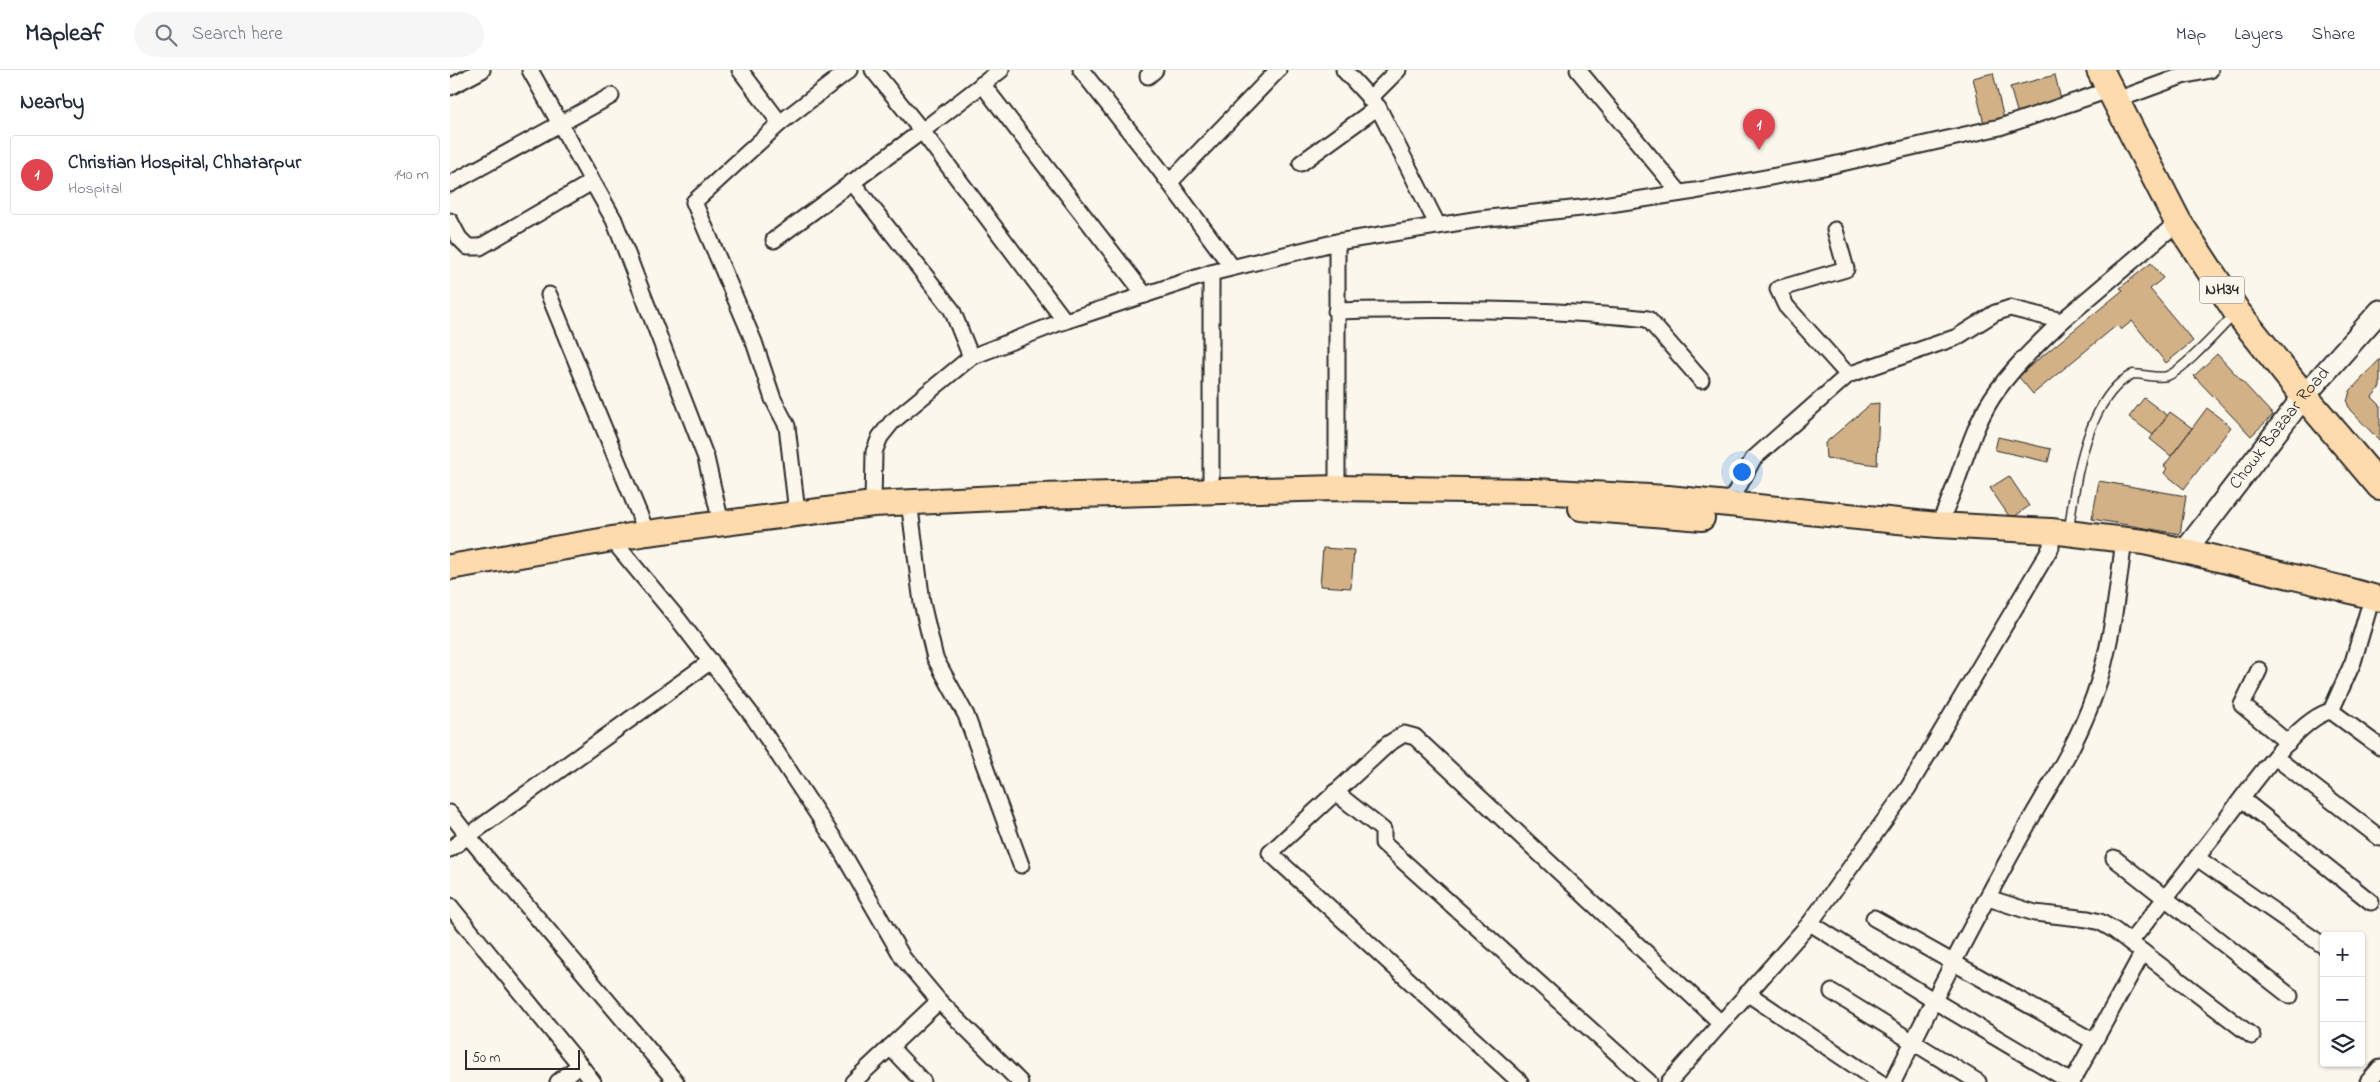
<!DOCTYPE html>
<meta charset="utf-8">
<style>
:root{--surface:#fff;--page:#f6f6f7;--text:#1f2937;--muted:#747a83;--line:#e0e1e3;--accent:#111827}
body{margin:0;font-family:"Indie Flower",sans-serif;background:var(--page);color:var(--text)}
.controls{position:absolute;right:15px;bottom:15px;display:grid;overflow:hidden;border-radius:5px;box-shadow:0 1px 4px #0004}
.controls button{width:45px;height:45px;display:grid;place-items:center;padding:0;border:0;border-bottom:1px solid var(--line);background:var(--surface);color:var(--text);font:25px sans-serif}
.scale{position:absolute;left:15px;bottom:12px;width:115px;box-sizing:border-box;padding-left:5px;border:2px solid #2b2b2b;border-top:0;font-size:14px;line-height:18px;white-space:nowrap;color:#2b2b2b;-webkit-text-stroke:4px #fbf7ec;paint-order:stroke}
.you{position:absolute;left:1291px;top:401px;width:18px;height:18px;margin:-12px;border:4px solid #fff;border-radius:50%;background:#1a73e8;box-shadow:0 0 0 8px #1a73e833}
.badge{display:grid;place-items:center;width:32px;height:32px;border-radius:50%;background:var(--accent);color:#fff;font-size:16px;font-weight:700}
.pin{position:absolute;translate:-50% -41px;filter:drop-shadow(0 1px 2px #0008)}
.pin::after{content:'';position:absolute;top:26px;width:18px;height:15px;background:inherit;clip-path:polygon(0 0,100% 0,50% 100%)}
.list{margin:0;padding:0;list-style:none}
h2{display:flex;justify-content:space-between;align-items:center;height:65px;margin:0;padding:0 20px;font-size:21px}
h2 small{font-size:16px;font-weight:400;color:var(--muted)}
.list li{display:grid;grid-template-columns:32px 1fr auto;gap:15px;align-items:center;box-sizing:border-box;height:80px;margin:0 10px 10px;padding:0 10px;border:1px solid var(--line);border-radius:5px}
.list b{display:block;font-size:19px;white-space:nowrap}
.list p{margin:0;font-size:16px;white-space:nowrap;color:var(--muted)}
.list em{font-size:16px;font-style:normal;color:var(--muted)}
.icon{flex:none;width:28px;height:28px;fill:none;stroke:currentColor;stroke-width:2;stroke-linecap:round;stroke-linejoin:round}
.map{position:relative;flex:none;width:1930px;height:1012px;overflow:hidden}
header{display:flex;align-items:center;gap:30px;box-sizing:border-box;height:70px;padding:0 25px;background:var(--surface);border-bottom:1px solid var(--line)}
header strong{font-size:24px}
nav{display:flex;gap:28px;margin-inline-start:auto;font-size:18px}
.search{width:350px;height:45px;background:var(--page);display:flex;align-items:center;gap:12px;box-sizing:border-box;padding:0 18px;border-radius:28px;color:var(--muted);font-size:19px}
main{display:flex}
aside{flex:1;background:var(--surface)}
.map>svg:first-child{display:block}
.building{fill:#d3b186;stroke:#2b2b2b}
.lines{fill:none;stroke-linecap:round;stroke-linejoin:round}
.service-casing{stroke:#2b2b2b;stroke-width:11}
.minor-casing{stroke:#2b2b2b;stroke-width:19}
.secondary-casing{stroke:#2b2b2b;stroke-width:25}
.primary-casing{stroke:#2b2b2b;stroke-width:28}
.trunk-casing{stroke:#2b2b2b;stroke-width:30}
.service{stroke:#fbf7ec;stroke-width:8}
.minor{stroke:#fbf7ec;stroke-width:15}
.secondary{stroke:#fbf7ec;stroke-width:21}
.primary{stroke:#fedbac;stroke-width:24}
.trunk{stroke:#fedbac;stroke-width:26}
.labels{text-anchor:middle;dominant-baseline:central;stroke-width:4;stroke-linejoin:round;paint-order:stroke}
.shield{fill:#fbf7ec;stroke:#696865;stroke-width:1}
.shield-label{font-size:16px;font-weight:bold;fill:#2b2b2b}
.street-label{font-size:18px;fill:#2b2b2b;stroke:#fbf7ec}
</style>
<header>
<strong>Mapleaf</strong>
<div class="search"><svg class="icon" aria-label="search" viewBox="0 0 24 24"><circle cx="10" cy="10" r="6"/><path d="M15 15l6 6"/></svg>Search here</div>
<nav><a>Map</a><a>Layers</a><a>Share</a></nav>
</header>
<main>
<aside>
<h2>Nearby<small></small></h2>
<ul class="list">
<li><span class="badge" style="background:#e0444e">1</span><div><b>Christian Hospital, Chhatarpur</b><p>Hospital</p></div><em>140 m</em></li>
</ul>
</aside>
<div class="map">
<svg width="1930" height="1012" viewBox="0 0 1930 1012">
<rect width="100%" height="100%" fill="#fbf7ec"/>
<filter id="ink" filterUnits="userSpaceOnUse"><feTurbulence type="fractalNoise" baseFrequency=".02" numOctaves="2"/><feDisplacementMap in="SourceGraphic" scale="10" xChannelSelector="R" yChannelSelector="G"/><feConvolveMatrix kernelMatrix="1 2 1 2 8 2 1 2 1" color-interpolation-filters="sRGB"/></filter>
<g filter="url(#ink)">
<g class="building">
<path d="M 1543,3 L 1554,49 L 1534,54 L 1523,8 Z"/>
<path d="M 1605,5 L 1612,34 L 1568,45 L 1560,17 Z"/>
<path d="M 1701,193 L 1713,208 L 1700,219 L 1743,271 L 1716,293 L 1682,251 L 1671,260 L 1667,255 L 1583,324 L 1568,306 L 1673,220 L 1670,218 Z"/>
<path d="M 1767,284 L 1823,345 L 1801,366 L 1744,306 Z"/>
<path d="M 1930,289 L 1930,317 L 1922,327 L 1930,335 L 1930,371 L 1900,340 L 1897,332 L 1900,321 Z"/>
<path d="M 1694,328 L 1718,346 L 1703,365 L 1679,347 Z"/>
<path d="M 1429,333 L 1427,395 L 1376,388 L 1375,373 L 1421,334 Z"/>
<path d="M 1757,338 L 1781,357 L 1734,419 L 1714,403 L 1717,398 L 1714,396 Z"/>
<path d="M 1720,342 L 1742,358 L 1721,386 L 1700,369 Z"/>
<path d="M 1548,367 L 1601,379 L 1598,392 L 1545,380 Z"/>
<path d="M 1559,406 L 1579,436 L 1561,449 L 1540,418 Z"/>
<path d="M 1649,411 L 1736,426 L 1730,464 L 1642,449 Z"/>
<path d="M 873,478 L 904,480 L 901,518 L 870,516 Z"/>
</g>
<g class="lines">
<defs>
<path id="service" d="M 1619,461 C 1624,414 1637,327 1683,304 C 1694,304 1707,309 1717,306 C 1733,301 1770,259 1784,245"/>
<g id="minor">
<path d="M 80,0 L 164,150 L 256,388 L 271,453"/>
<path d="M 290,0 L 330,53"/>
<path d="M 551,0 L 472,61 L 615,251"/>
<path d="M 631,0 L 707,96 L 782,197"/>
<path d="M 1128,0 L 1230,123"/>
<path d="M 698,6 L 705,0"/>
<path d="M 532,14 L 695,225"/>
<path d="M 0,17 L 32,0"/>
<path d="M 919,29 L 948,0"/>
<path d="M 1664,31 L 1732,6 L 1760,0"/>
<path d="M 928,37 L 988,156"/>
<path d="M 851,93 L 928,37 L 894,0"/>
<path d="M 402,112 L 502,240 L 521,287"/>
<path d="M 720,112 L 828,0"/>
<path d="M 0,114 L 161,26"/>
<path d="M 0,151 L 9,168 L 18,177 L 30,177 L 142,112"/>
<path d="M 1385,160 L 1396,199 L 1328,219 L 1336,236 L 1398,305"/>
<path d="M 324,170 L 472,61 L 423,0"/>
<path d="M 887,172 L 887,418"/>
<path d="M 99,225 L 197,463"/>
<path d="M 886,241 C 990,238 1095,238 1198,249 L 1251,310"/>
<path d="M 761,421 L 761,203"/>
<path d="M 459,431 L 472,533 L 485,588 L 516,645 L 571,795"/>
<path d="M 423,434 L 424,382 L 430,367 L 442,352 L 521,287 L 606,254 L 761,203 L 887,172 L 1030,149 L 1140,137 L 1245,121 L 1374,97 L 1550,57 L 1659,20"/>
<path d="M 1279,435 L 1303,389 L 1398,305 L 1507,267 L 1545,243 L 1560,238 L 1612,251 L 1728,152"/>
<path d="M 347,443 L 337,356 L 323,329 L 304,272 L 244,132 L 330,53 L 399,0"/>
<path d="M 1488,455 C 1510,414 1517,367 1542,328 C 1561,299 1587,275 1612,251"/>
<path d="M 169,478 L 228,549 L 304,648 L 388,775 L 453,888 L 489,931"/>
<path d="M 1809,600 L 1792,635 L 1838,673"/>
<path d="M 1881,641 L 1903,592 L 1918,541"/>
<path d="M 1825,687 L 1930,768"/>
<path d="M 885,722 L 933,760 L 933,773 L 1199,1012"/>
<path d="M 1792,729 L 1921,832"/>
<path d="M 0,743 L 18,766 L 261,591"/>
<path d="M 0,779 L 18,766 L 226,1012"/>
<path d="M 1664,788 L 1840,926"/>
<path d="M 1747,788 L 1874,876"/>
<path d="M 1538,828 L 1585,843 L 1638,849 L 1650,852 L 1664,860 L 1802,966"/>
<path d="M 0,836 L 130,995"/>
<path d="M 1424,848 L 1643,971"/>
<path d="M 1360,853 L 1483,930 L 1621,1012"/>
<path d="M 1680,872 C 1708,838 1735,803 1762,768 C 1786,738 1845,648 1881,641 L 1930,677"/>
<path d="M 1382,922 L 1528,1012"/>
<path d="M 1297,923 L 1429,1012"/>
<path d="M 440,977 L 473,1012"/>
<path d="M 108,1012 L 130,995 L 143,1012"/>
<path d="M 403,1012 L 489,931 L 570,1012"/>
<path d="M 1070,1012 L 820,783 L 938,674 L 954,664 L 965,667 L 1271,953"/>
<path d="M 1219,1012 L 1360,853 L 1458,718 L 1601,477 L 1601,461"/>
<path d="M 1443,1012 C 1482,933 1522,854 1565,777 C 1592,727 1625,680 1644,626 C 1662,576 1667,523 1674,470"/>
<path d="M 1622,1012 L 1693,882"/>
<path d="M 1918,1012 L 1930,998"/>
</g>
<g id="secondary">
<path id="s1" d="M 1735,481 L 1854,326 L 1930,241"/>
</g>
<g id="primary">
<path d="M 1131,438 L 1252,448"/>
<path d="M 0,497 L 197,463 L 423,434 L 591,426 L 887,418 L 1084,421 L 1218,428 L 1488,455 L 1601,461 L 1650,467 L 1694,472 L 1735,481 L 1890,518 L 1930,529"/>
</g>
<path id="trunk" d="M 1650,0 L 1728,152 L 1787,242 L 1854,326 L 1930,416"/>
</defs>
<use href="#service" class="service-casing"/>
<use href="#minor" class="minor-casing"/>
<use href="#secondary" class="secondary-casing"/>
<use href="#primary" class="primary-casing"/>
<use href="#trunk" class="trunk-casing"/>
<use href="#service" class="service"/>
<use href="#minor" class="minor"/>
<use href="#secondary" class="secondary"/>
<use href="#primary" class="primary"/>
<use href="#trunk" class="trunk"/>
</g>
</g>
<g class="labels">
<rect class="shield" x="1749.5" y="206.5" width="45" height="27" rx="4"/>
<g class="shield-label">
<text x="1772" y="220">NH34</text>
</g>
<g class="street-label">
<text stroke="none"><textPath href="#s1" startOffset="155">Chowk Bazaar Road</textPath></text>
</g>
</g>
</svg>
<div class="controls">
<button>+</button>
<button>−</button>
<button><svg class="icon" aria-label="layers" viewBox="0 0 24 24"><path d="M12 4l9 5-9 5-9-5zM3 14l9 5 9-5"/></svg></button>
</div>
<div class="scale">50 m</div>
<div class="you"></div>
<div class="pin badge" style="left:1309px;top:80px;background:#e0444e">1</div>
</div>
</main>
